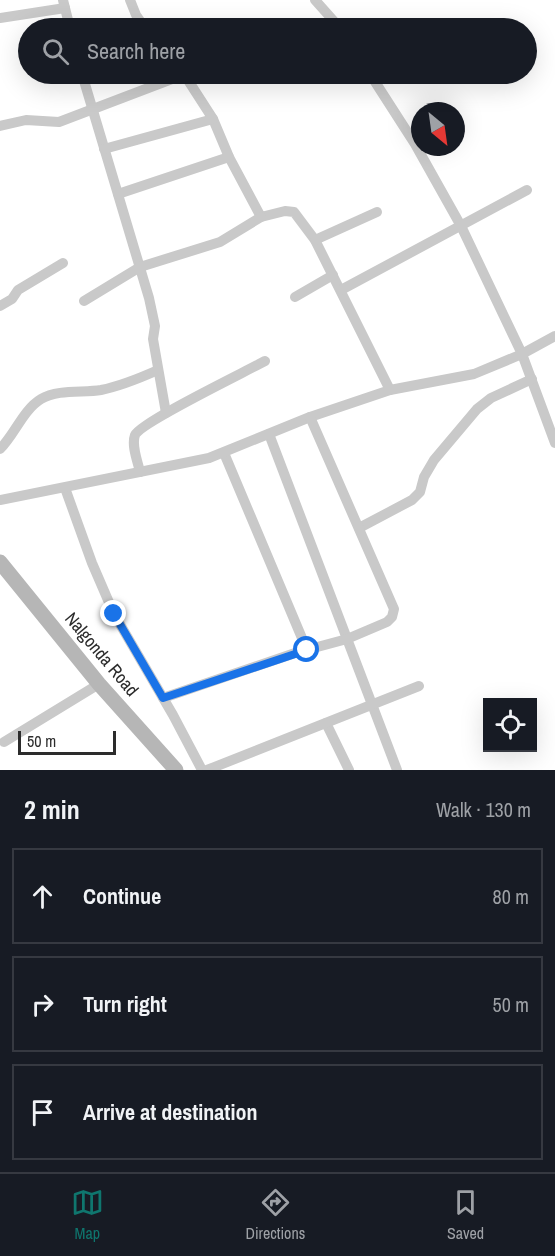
<!DOCTYPE html>
<meta charset="utf-8">
<style>
:root{--surface:#171b24;--page:#242831;--text:#f1f3f6;--muted:#9ea1a6;--line:#363941;--accent:#0f766e}
body{margin:0;font-family:"Archivo Narrow",sans-serif;background:var(--page);color:var(--text)}
.controls{position:absolute;right:18px;bottom:18px;display:grid;overflow:hidden;border-radius:0px;box-shadow:0 6px 24px #0002}
.controls button{width:54px;height:54px;display:grid;place-items:center;padding:0;border:0;border-bottom:2px solid var(--line);background:var(--surface);color:var(--text);font:30px sans-serif}
.compass{position:absolute;left:411px;top:102px;width:54px;height:54px;border-radius:50%;background:var(--surface);box-shadow:0 6px 24px #0002;rotate:151deg}
.scale{position:absolute;left:18px;bottom:15px;width:98px;box-sizing:border-box;padding-left:6px;border:3px solid #2c2c2c;border-top:0;font-size:16px;line-height:21px;white-space:nowrap;color:#2c2c2c;-webkit-text-stroke:4px #fff;paint-order:stroke}
.stop{position:absolute;width:18px;height:18px;margin:-14px;border:4px solid #1a73e8;border-radius:50%;background:#fff}
.stop.end{background:#1a73e8;border-color:#fff;box-shadow:0 2px 6px #0008}
.list{margin:0;padding:0;list-style:none}
h2{display:flex;justify-content:space-between;align-items:center;height:78px;margin:0;padding:0 24px;font-size:26px}
h2 small{font-size:20px;font-weight:400;color:var(--muted)}
.list li{display:grid;grid-template-columns:39px 1fr auto;gap:18px;align-items:center;box-sizing:border-box;height:96px;margin:0 12px 12px;padding:0 12px;border:2px solid var(--line);border-radius:0px}
.list b{display:block;font-size:22px;white-space:nowrap}
.list em{font-size:20px;font-style:normal;color:var(--muted)}
.icon{flex:none;width:33px;height:33px;fill:none;stroke:currentColor;stroke-width:2;stroke-linecap:round;stroke-linejoin:round}
.map{position:relative;flex:none;width:555px;height:770px;overflow:hidden}
.search{position:absolute;background:var(--surface);box-shadow:0 6px 24px #0002;left:18px;right:18px;top:18px;height:66px;display:flex;align-items:center;gap:15px;box-sizing:border-box;padding:0 21px;border-radius:33px;color:var(--muted);font-size:22px}
.sheet{height:402px;background:var(--surface)}
nav{display:flex;justify-content:space-around;align-items:center;box-sizing:border-box;height:84px;border-top:2px solid var(--line);background:var(--surface);font-size:16px;color:var(--muted)}
nav a{display:grid;justify-items:center;gap:3px}
nav .on{color:var(--accent)}
.map>svg:first-child{display:block}
.lines{fill:none;stroke-linecap:round;stroke-linejoin:round}
.minor{stroke:#c9c9c9;stroke-width:10}
.secondary{stroke:#b6b6b6;stroke-width:15}
.route{stroke:#1a73e8;stroke-width:8}
.labels{text-anchor:middle;dominant-baseline:central;stroke-width:6;stroke-linejoin:round;paint-order:stroke}
.street-label{font-size:18px;fill:#2c2c2c;stroke:#fff}
</style>
<div class="map">
<svg width="555" height="770" viewBox="0 0 555 770">
<rect width="100%" height="100%" fill="#fff"/>
<g class="lines">
<g class="minor">
<path d="M 63,0 L 70,28"/>
<path d="M 130,0 L 136,15 L 145,28"/>
<path d="M 315,0 L 340,28"/>
<path d="M 0,18 L 65,8"/>
<path d="M 82,74 L 149,298 L 155,326 L 153,339 L 166,413"/>
<path d="M 184,74 L 213,119 L 229,157 L 261,217 L 285,211 L 294,212 L 315,240 L 390,390"/>
<path d="M 370,74 L 415,144 L 461,226 L 522,354 L 555,443"/>
<path d="M 0,126 L 26,120 L 59,122 L 185,74"/>
<path d="M 104,149 L 213,119"/>
<path d="M 118,194 L 229,157"/>
<path d="M 315,240 L 377,212"/>
<path d="M 341,290 L 527,190"/>
<path d="M 295,297 L 333,275"/>
<path d="M 84,301 L 140,267 L 220,242 L 261,217"/>
<path d="M 0,306 L 12,299 L 18,290 L 63,263"/>
<path d="M 269,434 L 397,770"/>
<path d="M 0,449 C 15,434 23,410 41,399 C 58,389 83,393 101,390 C 121,386 140,378 158,370"/>
<path d="M 224,453 L 307,650"/>
<path d="M 140,472 C 138,462 131,446 135,435 C 141,422 245,372 265,361"/>
<path d="M 65,488 L 92,563 L 114,614 L 173,715 L 202,770"/>
<path d="M 0,500 L 209,458 L 310,417 L 390,390 L 474,374 L 522,354 L 555,336"/>
<path d="M 359,528 L 412,500 L 420,492 L 424,477 L 434,460 L 477,409 L 491,398 L 532,379"/>
<path d="M 163,698 L 295,653 L 347,639 L 387,622 L 392,617 L 394,609 L 310,417"/>
<path d="M 326,723 L 349,770"/>
<path d="M 4,742 L 99,684"/>
<path d="M 207,770 L 419,686"/>
</g>
<path class="secondary" d="M 0,562 L 99,684 L 176,770"/>
</g>
<g class="lines">
<path class="route" d="M 114,614 L 163,698 L 307,650"/>
</g>
<g class="labels">
<g class="street-label">
<text transform="translate(102 654) rotate(50)">Nalgonda Road</text>
</g>
</g>
</svg>
<div class="controls">
<button><svg class="icon" aria-label="locate" viewBox="0 0 24 24"><circle cx="12" cy="12" r="6"/><path d="M12 2v4M12 18v4M2 12h4M18 12h4"/></svg></button>
</div>
<svg class="compass" viewBox="-18 -18 36 36"><path d="M0-13l5 13h-10z" fill="#e53935"/><path d="M0 13l5-13h-10z" fill="#9ea1a6"/></svg>
<div class="scale">50 m</div>
<div class="stop" style="left:307px;top:650px"></div>
<div class="stop end" style="left:114px;top:614px"></div>
<div class="search"><svg class="icon" aria-label="search" viewBox="0 0 24 24"><circle cx="10" cy="10" r="6"/><path d="M15 15l6 6"/></svg>Search here</div>
</div>
<section class="sheet">
<h2>2 min<small>Walk · 130 m</small></h2>
<ul class="list">
<li><svg class="icon" aria-label="ahead" viewBox="0 0 24 24"><path d="M12 20V5M6 11l6-6 6 6"/></svg><div><b>Continue</b></div><em>80 m</em></li>
<li><svg class="icon" aria-label="right" viewBox="0 0 24 24"><path d="M7 20v-9h11M14 6l5 5-5 5"/></svg><div><b>Turn right</b></div><em>50 m</em></li>
<li><svg class="icon" aria-label="arrive" viewBox="0 0 24 24"><path d="M6 21V4h12l-3 4 3 4H6"/></svg><div><b>Arrive at destination</b></div></li>
</ul>
</section>
<nav>
<a class="on"><svg class="icon" aria-label="map" viewBox="0 0 24 24"><path d="M3 6l6-2 6 2 6-2v14l-6 2-6-2-6 2zM9 4v14M15 6v14"/></svg>Map</a>
<a><svg class="icon" aria-label="directions" viewBox="0 0 24 24"><path d="M12 3l9 9-9 9-9-9zM9 14v-3h6M13 9l2 2-2 2"/></svg>Directions</a>
<a><svg class="icon" aria-label="saved" viewBox="0 0 24 24"><path d="M7 4h10v16l-5-4-5 4z"/></svg>Saved</a>
</nav>
